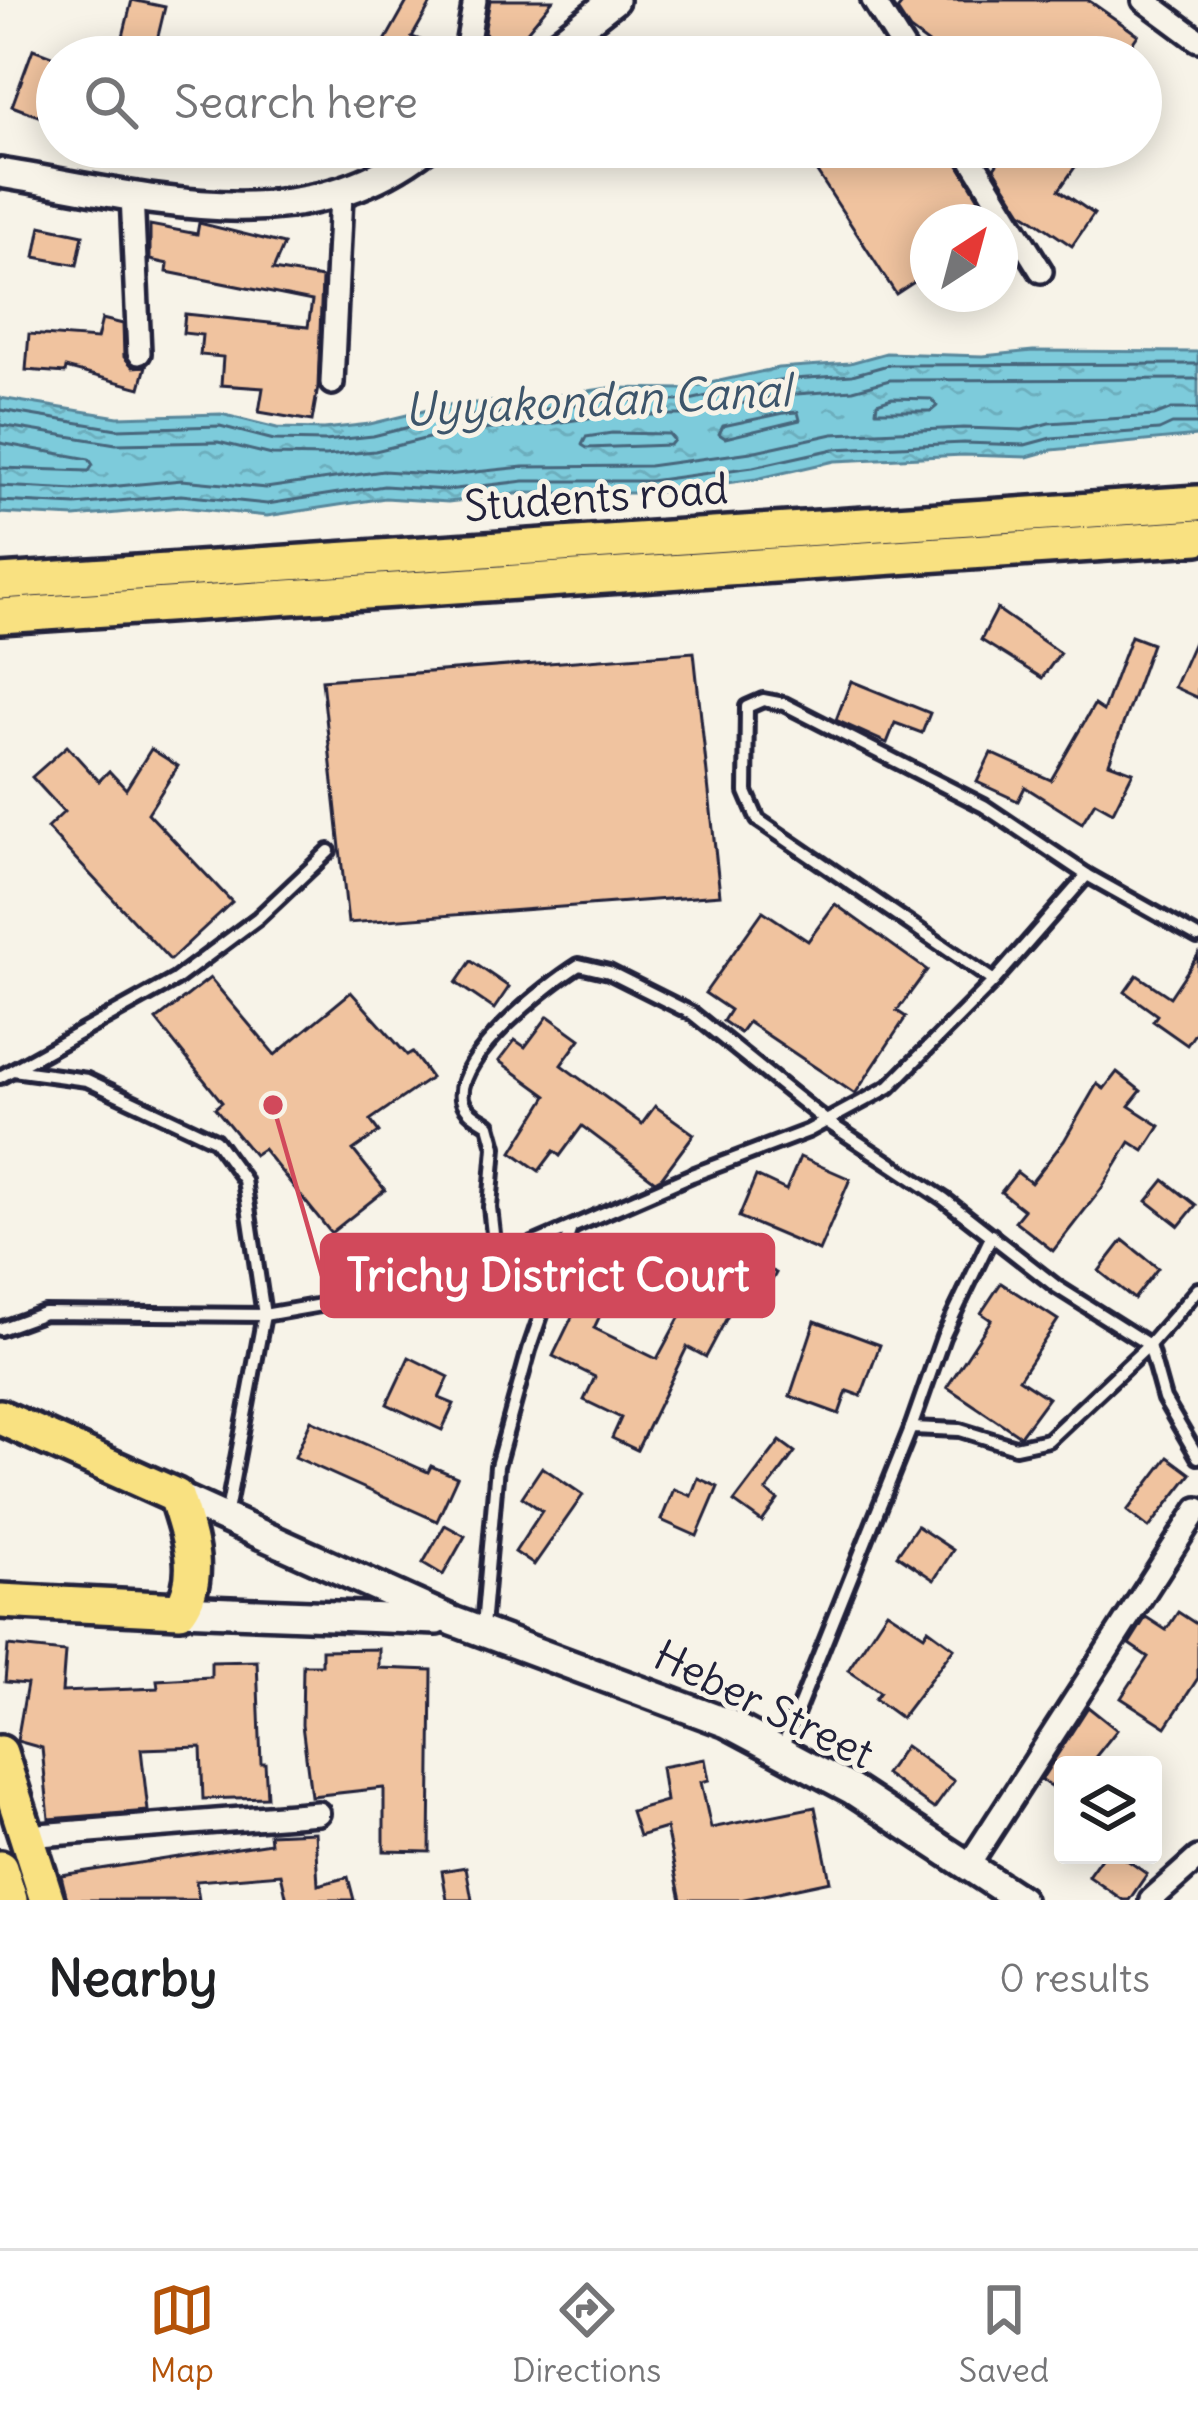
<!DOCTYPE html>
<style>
:root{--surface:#fff;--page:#f2f2f2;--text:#202124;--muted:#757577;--line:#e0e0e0;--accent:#b45309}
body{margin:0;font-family:Delius,sans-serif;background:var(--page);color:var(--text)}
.controls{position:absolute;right:36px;bottom:36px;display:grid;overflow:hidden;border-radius:12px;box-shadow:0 6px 30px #0003}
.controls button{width:108px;height:108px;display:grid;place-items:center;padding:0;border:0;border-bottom:3px solid var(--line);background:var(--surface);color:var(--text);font:60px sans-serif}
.compass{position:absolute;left:910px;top:204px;width:108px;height:108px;border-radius:50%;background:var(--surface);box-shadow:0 6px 30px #0003;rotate:36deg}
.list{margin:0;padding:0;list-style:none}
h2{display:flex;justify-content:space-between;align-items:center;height:156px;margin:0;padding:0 48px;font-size:51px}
h2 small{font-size:39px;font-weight:400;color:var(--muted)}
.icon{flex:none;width:66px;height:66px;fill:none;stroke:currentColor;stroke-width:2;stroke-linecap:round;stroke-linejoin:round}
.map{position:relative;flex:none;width:1198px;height:1900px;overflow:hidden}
.search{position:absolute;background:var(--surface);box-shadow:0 6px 30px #0003;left:36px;right:36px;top:36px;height:132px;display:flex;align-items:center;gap:30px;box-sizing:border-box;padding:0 42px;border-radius:66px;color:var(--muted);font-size:45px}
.sheet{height:348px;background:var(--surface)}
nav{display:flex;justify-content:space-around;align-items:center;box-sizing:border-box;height:168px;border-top:3px solid var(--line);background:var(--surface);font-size:33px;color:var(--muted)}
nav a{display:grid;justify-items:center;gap:6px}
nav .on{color:var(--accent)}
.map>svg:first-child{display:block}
.water{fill:url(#water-ripples);stroke:#59879b;stroke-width:3}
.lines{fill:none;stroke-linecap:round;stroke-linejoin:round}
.shore{stroke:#46667b;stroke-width:3}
.building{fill:#f0c39f;stroke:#22223b;stroke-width:3}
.service-casing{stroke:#22223b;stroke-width:20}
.minor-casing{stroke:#22223b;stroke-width:30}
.tertiary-casing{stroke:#22223b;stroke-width:36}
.primary-casing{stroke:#22223b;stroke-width:42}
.service{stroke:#f7f3e8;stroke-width:10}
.minor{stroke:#f7f3e8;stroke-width:21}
.tertiary{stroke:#f7f3e8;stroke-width:27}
.primary{stroke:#f9e181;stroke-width:33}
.labels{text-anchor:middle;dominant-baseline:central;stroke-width:10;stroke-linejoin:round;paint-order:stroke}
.street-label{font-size:42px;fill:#22223b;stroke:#f7f3e8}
.water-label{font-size:45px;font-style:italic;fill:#3d556b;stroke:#f7f3e8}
.leader{fill:none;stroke:#d1495b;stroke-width:4.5}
.callout-dot{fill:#d1495b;stroke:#f7f3e8;stroke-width:4.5}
.callout{fill:#d1495b;stroke:#d1495b;stroke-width:4.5}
.callout-label{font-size:45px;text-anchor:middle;font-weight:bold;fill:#fff}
</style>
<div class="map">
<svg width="1198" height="1900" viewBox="0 0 1198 1900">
<defs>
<pattern id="water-ripples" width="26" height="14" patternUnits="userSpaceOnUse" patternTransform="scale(3)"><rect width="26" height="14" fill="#7dcbdb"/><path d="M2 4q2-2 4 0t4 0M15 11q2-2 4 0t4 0" fill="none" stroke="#6caebd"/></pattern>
</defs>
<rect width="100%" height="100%" fill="#f7f3e8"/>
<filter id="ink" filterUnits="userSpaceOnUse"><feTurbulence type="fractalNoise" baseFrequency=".00833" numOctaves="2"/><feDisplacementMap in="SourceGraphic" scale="24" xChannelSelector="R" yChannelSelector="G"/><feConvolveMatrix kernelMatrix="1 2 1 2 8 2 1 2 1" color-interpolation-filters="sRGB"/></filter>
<g filter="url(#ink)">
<path class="water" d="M 1033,351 L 1198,352 L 1198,436 L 1052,450 L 1027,457 L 964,455 L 835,461 L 756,479 L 651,493 L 525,493 L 448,502 L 385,498 L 267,516 L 181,507 L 75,517 L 0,513 L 0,398 L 118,417 L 221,414 L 277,428 L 324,429 L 370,424 L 448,405 L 531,399 L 609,388 L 683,389 L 778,368 L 850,363 L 886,353 L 983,356 Z"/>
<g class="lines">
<g class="shore">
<path d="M 892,398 L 931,399 L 937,406 L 931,411 L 876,411 L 877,403 Z"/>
<path d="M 0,410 L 117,429 L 220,426 L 274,440 L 325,441 L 373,436 L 450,417 L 532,411 L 609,400 L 685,401 L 779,380 L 852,375 L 888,365 L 1198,364"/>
<path d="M 784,413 L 798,412 L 800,420 L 725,438 L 719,434 L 723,426 Z"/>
<path d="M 0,425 L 116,444 L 218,442 L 272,455 L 325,456 L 375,451 L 453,432 L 533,426 L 610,415 L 688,415 L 782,395 L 853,390 L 890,380 L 1198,379"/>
<path d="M 612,433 L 669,434 L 674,440 L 670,445 L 587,448 L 582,445 L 586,437 Z"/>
<path d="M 0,443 L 89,459 L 93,465 L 89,471 L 0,468"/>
<path d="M 0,486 L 76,490 L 182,480 L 266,488 L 383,471 L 447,475 L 523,467 L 649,466 L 751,452 L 833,434 L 964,428 L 1023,430 L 1049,423 L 1154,416 L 1172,409 L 1198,409"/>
<path d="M 0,501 L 76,505 L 181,495 L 267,504 L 384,486 L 447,490 L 524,481 L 650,481 L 753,467 L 834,449 L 964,443 L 1025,445 L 1051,438 L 1159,430 L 1172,424 L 1198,424"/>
</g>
</g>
<g class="building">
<path d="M 132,0 L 165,7 L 153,57 L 118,57 Z"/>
<path d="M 408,0 L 433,0 L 412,37 L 451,51 L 450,57 L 376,57 Z"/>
<path d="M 490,0 L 553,0 L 510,52 L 484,33 Z"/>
<path d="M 905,0 L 1088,0 L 1138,35 L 1123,57 L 946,57 L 910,30 L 897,10 Z"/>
<path d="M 33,49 L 57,58 L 57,123 L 12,106 Z"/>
<path d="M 842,147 L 948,147 L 993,222 L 928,222 L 928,273 L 896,294 L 813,166 Z"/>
<path d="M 1009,147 L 1067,147 L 1082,157 L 1059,190 L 1094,214 L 1072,246 L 1022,212 L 994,168 Z"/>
<path d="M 199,223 L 284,244 L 273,270 L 322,278 L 318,387 L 312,421 L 259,412 L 263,388 L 221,385 L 223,357 L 200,355 L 202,335 L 183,333 L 185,314 L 308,327 L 312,301 L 167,272 L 168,264 L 150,260 L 150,225 L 197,234 Z"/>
<path d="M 41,226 L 83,235 L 77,265 L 35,257 Z"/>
<path d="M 102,319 L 123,324 L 124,357 L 133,367 L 146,366 L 140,388 L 66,368 L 65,373 L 26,370 L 29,334 L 97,339 Z"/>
<path d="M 997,609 L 1060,653 L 1042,678 L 981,640 Z"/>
<path d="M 1198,633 L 1198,698 L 1174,687 Z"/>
<path d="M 1131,636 L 1152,644 L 1109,763 L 1133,772 L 1113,812 L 1095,802 L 1082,823 L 1025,787 L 1018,801 L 977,782 L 991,753 L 1051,780 L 1094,705 L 1103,711 Z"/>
<path d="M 694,652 L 720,895 L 348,923 L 322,680 Z"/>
<path d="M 851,681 L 930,713 L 922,733 L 895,723 L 887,743 L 836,720 Z"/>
<path d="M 67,746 L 99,781 L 109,771 L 126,789 L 151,749 L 178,766 L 148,813 L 232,902 L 170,960 L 47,828 L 64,812 L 32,777 Z"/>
<path d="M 835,904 L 927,970 L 897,1011 L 906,1017 L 855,1094 L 748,1022 L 740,1033 L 723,1021 L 730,1010 L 705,993 L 763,911 L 808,941 Z"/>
<path d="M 1198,955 L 1198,1029 L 1187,1045 L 1153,1021 L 1157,1015 L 1125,992 L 1137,975 L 1170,997 Z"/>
<path d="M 471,961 L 509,987 L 494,1009 L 456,983 Z"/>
<path d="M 210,978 L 275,1055 L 351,992 L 407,1055 L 412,1052 L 431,1078 L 370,1120 L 379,1132 L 353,1150 L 385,1190 L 331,1233 L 263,1149 L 254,1155 L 215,1108 L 222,1102 L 156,1020 Z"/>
<path d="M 548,1016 L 580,1039 L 561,1065 L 642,1124 L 655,1106 L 694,1134 L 662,1177 L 655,1181 L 582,1126 L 560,1156 L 554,1151 L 539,1171 L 512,1152 L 547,1096 L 499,1061 L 515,1040 L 525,1047 Z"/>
<path d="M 1117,1072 L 1141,1091 L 1129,1106 L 1160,1126 L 1144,1151 L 1130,1142 L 1102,1188 L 1053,1251 L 1015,1221 L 1024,1210 L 1001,1192 L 1017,1172 L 1031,1183 L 1064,1141 L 1097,1084 L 1104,1089 Z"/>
<path d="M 800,1157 L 850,1179 L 819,1251 L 739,1217 L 756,1176 L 786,1190 Z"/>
<path d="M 1164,1180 L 1196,1205 L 1179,1226 L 1147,1201 Z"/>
<path d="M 1123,1240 L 1158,1268 L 1134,1299 L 1099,1271 Z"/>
<path d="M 727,1246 L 776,1273 L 759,1304 L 740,1293 L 706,1357 L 687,1347 L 637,1450 L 612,1438 L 621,1418 L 584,1400 L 595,1377 L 553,1356 L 585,1290 L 607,1301 L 594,1328 L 657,1359 L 702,1275 L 709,1279 Z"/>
<path d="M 1001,1283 L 1058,1320 L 1019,1379 L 1048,1398 L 1020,1436 L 947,1387 L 991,1320 L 981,1313 Z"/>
<path d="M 815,1321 L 880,1345 L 861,1396 L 847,1391 L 839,1414 L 790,1396 Z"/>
<path d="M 409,1357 L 449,1377 L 439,1398 L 454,1404 L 442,1430 L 387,1404 Z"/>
<path d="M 311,1420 L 428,1472 L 431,1466 L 457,1477 L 437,1521 L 295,1457 Z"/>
<path d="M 780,1441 L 795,1452 L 766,1491 L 778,1500 L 762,1522 L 734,1502 Z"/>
<path d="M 1168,1457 L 1191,1474 L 1149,1528 L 1127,1511 Z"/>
<path d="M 542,1467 L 583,1495 L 534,1565 L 515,1552 L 542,1511 L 522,1497 Z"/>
<path d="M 698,1478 L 718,1487 L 697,1536 L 661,1520 L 674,1489 L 691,1496 Z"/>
<path d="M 445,1525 L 465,1536 L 443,1575 L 423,1563 Z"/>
<path d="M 917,1526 L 953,1550 L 934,1580 L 897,1555 Z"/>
<path d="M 887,1611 L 924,1635 L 928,1629 L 954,1648 L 901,1718 L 875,1699 L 880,1692 L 848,1670 Z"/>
<path d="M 1178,1612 L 1198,1625 L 1198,1678 L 1166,1727 L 1121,1698 L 1148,1657 L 1129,1644 L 1146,1617 L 1166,1630 Z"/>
<path d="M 8,1646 L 65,1652 L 62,1692 L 158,1688 L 157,1680 L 211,1677 L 211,1662 L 257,1661 L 261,1763 L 265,1763 L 267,1797 L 203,1799 L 201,1747 L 141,1749 L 148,1811 L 49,1819 L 42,1748 L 17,1741 L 27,1684 L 5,1682 Z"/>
<path d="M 379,1649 L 379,1668 L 432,1670 L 430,1852 L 384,1851 L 384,1788 L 311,1796 L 302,1725 L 303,1665 L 322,1665 L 322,1650 Z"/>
<path d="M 1088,1707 L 1117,1730 L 1089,1765 L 1063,1765 L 1063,1794 L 1041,1780 Z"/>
<path d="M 905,1746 L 954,1781 L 934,1809 L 885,1774 Z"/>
<path d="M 705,1759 L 709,1780 L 701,1782 L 711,1828 L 815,1807 L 830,1881 L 740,1900 L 681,1900 L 666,1828 L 639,1836 L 631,1811 L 666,1801 L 661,1767 Z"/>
<path d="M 315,1832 L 318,1885 L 348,1877 L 354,1900 L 287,1900 L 281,1874 L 196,1881 L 199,1900 L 67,1900 L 61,1875 L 270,1843 L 269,1834 Z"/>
<path d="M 1103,1855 L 1120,1855 L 1147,1874 L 1129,1900 L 1123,1900 L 1088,1876 Z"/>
<path d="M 466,1867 L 472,1900 L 447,1900 L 442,1871 Z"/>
</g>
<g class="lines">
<defs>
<g id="service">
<path d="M 994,981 L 758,820 L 746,792 L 747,707 L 763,700 L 784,704 L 984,806 L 1087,875 L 1198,937"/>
<path d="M 13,1070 L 87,1080 L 215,1140 L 244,1180 L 264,1315 L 226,1517"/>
<path d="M 0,1077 L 175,980 L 258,918 L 329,851"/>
<path d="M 496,1260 L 490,1207 L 495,1147 L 489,1125 C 479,1118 465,1112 462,1099 C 455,1057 547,985 579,965 L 609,972 L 693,1014 L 826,1121 L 944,1199 L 1057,1287 L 1149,1345 L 1164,1399 L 1198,1457"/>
<path d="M 0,1329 L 44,1313 L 264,1315 L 412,1289 L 496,1260 L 692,1175 L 808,1131 L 889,1087 L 994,981 L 1087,875"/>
<path d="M 911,1428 L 943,1337 L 992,1235"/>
<path d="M 483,1627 L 497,1466 L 529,1350 L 571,1228"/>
<path d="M 782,1749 L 911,1428 L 960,1430 L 1015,1447 L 1048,1440 L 1149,1345 L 1198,1289"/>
</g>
<g id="minor">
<path d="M 873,0 L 909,57"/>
<path d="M 1144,0 L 1198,40"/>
<path d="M 465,57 L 475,0"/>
<path d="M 964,147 L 1041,271"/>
<path d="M 132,194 L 139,353"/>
<path d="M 332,383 L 341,195"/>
<path d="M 27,1836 L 318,1813"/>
<path d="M 968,1866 L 1198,1509"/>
<path d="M 1151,1900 L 1198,1858"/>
</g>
<g id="tertiary">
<path d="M 541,57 L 614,0"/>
<path d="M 0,173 C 144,196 298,246 426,147"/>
<path d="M 176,1496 L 453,1621 L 727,1723 L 851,1789 L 1020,1900"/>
<path d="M 180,1610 L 437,1620"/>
</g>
<g id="primary">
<path d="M 0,582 L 1198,503"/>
<path d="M 0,616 L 1198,537"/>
<path d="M 0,1417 L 176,1496 C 188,1533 204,1575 180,1610 L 0,1601"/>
<path d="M 0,1753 L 47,1900"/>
<path d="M 0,1868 L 10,1900"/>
</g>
</defs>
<use href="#service" class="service-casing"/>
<use href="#minor" class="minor-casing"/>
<use href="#tertiary" class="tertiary-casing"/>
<use href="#primary" class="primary-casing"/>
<use href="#service" class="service"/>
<use href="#minor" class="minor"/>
<use href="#tertiary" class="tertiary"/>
<use href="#primary" class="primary"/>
</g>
</g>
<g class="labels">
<g class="street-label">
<text transform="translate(596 497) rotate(-4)">Students road</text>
<text transform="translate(764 1704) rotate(26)">Heber Street</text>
</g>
<g class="water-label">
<text transform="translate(597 400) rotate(-3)">Uyyakondan Canal</text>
</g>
</g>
<path class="leader" d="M273 1105L322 1276"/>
<circle class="callout-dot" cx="273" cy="1105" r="12"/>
<rect class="callout" x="322" y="1235" width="451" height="81" rx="12"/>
<g class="callout-label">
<text x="548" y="1291">Trichy District Court</text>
</g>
</svg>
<div class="controls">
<button><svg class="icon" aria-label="layers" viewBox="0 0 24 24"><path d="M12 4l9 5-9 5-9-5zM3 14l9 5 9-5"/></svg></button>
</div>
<svg class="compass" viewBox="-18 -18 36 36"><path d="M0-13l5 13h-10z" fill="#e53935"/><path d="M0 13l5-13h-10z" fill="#757577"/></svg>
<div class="search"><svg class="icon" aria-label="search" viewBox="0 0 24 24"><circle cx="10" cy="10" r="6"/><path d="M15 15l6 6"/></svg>Search here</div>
</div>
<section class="sheet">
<h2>Nearby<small>0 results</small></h2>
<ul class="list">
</ul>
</section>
<nav>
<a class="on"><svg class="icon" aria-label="map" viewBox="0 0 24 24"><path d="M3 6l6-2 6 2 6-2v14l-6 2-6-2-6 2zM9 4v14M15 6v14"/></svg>Map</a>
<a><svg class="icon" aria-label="directions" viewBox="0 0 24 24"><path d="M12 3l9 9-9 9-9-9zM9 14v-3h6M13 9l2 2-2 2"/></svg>Directions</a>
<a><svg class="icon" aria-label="saved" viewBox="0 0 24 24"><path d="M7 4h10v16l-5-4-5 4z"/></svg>Saved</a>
</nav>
